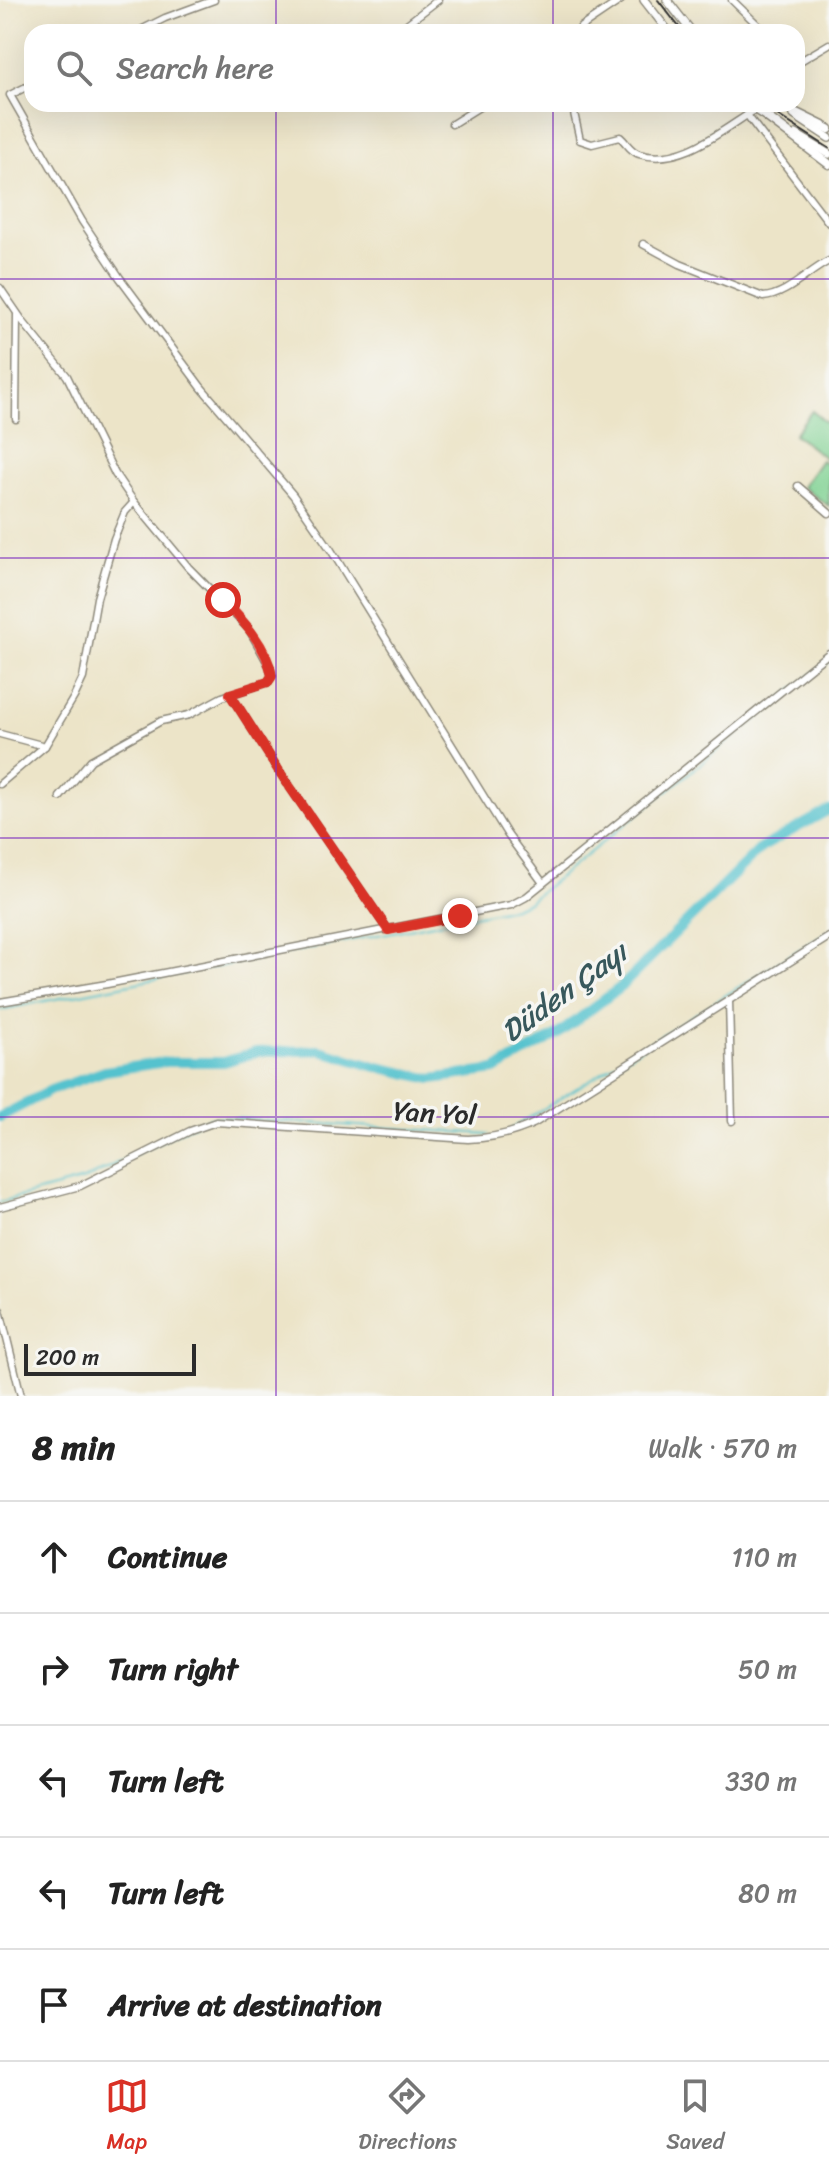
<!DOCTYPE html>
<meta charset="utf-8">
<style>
:root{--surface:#fff;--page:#f6f6f6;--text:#222;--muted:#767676;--line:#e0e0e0;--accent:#d93025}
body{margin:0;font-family:Sriracha,sans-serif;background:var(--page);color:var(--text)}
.scale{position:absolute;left:24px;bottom:20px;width:172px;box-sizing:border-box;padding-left:8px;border:4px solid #2b2b2b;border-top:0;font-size:22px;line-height:28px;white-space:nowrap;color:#2b2b2b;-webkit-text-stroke:6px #f6f6f2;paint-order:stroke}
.stop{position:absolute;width:24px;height:24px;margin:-18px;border:6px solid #d93025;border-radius:50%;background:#fff}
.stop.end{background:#d93025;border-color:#fff;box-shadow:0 2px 8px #0008}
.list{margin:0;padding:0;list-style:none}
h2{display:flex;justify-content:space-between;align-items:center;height:104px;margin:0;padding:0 32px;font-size:34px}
h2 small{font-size:26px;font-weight:400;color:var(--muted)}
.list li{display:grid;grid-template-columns:52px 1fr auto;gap:24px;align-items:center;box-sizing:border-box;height:112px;padding:0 32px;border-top:2px solid var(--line)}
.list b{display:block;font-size:30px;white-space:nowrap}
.list em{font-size:26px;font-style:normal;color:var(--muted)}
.icon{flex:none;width:44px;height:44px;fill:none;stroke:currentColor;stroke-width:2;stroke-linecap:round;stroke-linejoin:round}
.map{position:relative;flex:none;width:829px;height:1396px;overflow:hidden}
.search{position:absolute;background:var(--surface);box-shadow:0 8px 32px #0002;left:24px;right:24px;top:24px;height:88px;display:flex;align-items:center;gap:20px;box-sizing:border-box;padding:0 28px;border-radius:24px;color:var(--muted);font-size:30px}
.sheet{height:664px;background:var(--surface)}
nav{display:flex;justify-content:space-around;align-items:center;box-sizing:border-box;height:112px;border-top:2px solid var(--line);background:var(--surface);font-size:22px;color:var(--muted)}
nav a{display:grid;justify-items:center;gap:4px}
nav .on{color:var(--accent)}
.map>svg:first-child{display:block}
.green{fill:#80d293;stroke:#567e5f;stroke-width:2}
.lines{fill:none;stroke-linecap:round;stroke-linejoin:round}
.stream{stroke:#55c2ce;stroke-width:2}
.river{stroke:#55c2ce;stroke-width:10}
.minor-casing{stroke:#8c887a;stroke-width:9}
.major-casing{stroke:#8c887a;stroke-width:10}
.highway-casing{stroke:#8c887a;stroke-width:11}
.minor{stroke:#fff;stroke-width:6}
.major{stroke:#fff;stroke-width:7}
.highway{stroke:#fff;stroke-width:8}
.tram{stroke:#2b2b2b;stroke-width:2}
.route{stroke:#d93025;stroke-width:10}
.grid{fill:none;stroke:#7b2cbf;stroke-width:2;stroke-opacity:0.55}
.labels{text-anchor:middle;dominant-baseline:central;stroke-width:7;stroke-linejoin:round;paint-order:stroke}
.street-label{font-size:28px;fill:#2b2b2b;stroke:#f6f6f2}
.water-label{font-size:30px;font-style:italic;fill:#38585c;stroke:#f6f6f2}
</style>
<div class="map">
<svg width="829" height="1396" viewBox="0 0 829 1396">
<rect width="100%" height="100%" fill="#f6f6f2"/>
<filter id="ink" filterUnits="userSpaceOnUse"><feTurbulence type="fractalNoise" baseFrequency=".0125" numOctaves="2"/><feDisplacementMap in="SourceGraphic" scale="16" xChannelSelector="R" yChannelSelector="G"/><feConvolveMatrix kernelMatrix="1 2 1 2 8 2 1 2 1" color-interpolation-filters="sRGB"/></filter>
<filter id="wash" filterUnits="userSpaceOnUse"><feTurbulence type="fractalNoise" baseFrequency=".006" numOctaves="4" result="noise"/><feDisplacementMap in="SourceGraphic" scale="32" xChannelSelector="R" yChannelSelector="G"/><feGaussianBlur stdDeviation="1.8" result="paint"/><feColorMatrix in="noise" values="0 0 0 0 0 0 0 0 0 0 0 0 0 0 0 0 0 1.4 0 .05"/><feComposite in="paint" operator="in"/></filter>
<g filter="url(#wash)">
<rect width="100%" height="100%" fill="#ece4c8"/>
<g class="green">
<path d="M 812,411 L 829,425 L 829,461 L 794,434 Z"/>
<path d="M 821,460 L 829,466 L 829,506 L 802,487 Z"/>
</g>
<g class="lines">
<g class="stream">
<path d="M 0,1010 L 514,908 L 528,902 L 829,661"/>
<path d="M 511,1129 L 829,931"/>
<path d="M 0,1202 L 84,1180 L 190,1126 L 213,1117 L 489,1134"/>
</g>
<path class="river" d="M 0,1117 L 51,1090 L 105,1071 L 165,1062 L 224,1062 L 256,1052 L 320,1050 L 369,1065 L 432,1079 L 495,1070 L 557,1035 L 622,986 L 761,848 L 829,810"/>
</g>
</g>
<g filter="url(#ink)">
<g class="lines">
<defs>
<g id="minor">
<path d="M 732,0 L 765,32"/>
<path d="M 399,30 L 438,0"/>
<path d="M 137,32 L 165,18 L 214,0"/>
<path d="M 578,32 L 581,27 L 621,0"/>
<path d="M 797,63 L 829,44"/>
<path d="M 32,84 L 10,95 L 82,221 L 120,278 L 201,387 L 293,495 L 331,550 L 507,834 L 543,883"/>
<path d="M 572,104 L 580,140 L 592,144 L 620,137 C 627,143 630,151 639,154 C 681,167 722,130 755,110"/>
<path d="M 747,115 L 829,223"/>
<path d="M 452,124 L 484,104"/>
<path d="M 643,244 L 680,264 L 763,297 C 788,295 808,271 829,261"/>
<path d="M 0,288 L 24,323 L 67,376 L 115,474 L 134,502 L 188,567 L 249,629 L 270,667 L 272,676 L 268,682 L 222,697 L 189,715 L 161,721 L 91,760 L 60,797"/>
<path d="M 16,419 L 17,315"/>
<path d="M 798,486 L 829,513"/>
<path d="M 230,694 L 279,771 L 388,930"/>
<path d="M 0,734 L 45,746"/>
<path d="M 0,784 L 45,746 L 74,697 L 83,678 L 97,598 L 114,539 L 125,512 L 134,502"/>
<path d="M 729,1000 L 732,1121"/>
<path d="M 0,1002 L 107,984 L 511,905 L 526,897 L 829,653"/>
<path d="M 0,1207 L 80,1186 L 190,1131 L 216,1122 L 468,1139 C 492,1138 513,1134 535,1123 L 829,937"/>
<path d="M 0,1310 L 21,1396"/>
</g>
<g id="major">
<path d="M 644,0 L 669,32"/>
<path d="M 667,0 L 692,32"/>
<path d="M 746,104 L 771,120"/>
<path d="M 794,115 L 829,138"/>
<path d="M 796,134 L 829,154"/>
</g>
<g id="highway">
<path d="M 778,104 L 829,129"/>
<path d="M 767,117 L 829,164"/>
</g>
</defs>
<use href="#minor" class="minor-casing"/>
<use href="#major" class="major-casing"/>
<use href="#highway" class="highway-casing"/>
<use href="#minor" class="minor"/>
<use href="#major" class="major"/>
<use href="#highway" class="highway"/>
<g class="tram">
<path d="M 658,0 L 683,32"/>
<path d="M 760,104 L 829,148"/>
</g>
</g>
</g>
<g class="lines" filter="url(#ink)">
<path class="route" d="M 223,600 C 244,622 267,646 272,676 L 268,682 L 230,694 L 279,771 L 388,930 L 460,916"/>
</g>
<path class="grid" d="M 276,0 L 276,32M 553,0 L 553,32M 276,104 L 276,1396M 553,104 L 553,1396M 0,279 L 829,279M 0,558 L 829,558M 0,838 L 829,838M 0,1117 L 829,1117"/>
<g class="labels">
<g class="street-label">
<text transform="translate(435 1113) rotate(3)">Yan Yol</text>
</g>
<g class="water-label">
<text transform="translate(564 992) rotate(-36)">Düden Çayı</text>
</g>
</g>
</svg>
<div class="scale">200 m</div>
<div class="stop" style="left:223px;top:600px"></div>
<div class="stop end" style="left:460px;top:916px"></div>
<div class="search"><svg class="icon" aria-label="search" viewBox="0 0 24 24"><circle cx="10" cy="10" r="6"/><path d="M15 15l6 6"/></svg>Search here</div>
</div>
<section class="sheet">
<h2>8 min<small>Walk · 570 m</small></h2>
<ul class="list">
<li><svg class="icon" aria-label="ahead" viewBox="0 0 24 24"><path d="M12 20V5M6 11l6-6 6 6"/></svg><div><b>Continue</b></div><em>110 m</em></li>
<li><svg class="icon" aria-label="right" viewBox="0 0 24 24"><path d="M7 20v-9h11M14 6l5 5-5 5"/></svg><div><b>Turn right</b></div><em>50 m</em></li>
<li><svg class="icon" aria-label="left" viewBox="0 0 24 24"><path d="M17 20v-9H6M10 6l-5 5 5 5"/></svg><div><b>Turn left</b></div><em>330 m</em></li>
<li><svg class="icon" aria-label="left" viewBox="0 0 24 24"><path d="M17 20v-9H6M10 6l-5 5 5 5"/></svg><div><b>Turn left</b></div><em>80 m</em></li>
<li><svg class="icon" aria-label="arrive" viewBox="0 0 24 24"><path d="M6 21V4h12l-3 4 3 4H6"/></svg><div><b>Arrive at destination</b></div></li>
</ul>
</section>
<nav>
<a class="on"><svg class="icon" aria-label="map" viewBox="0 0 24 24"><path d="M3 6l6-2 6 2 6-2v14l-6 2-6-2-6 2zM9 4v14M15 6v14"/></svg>Map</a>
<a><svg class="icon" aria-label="directions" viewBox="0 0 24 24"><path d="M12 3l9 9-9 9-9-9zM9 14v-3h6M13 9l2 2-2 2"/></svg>Directions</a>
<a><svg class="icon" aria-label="saved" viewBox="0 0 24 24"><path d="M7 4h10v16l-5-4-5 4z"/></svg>Saved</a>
</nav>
